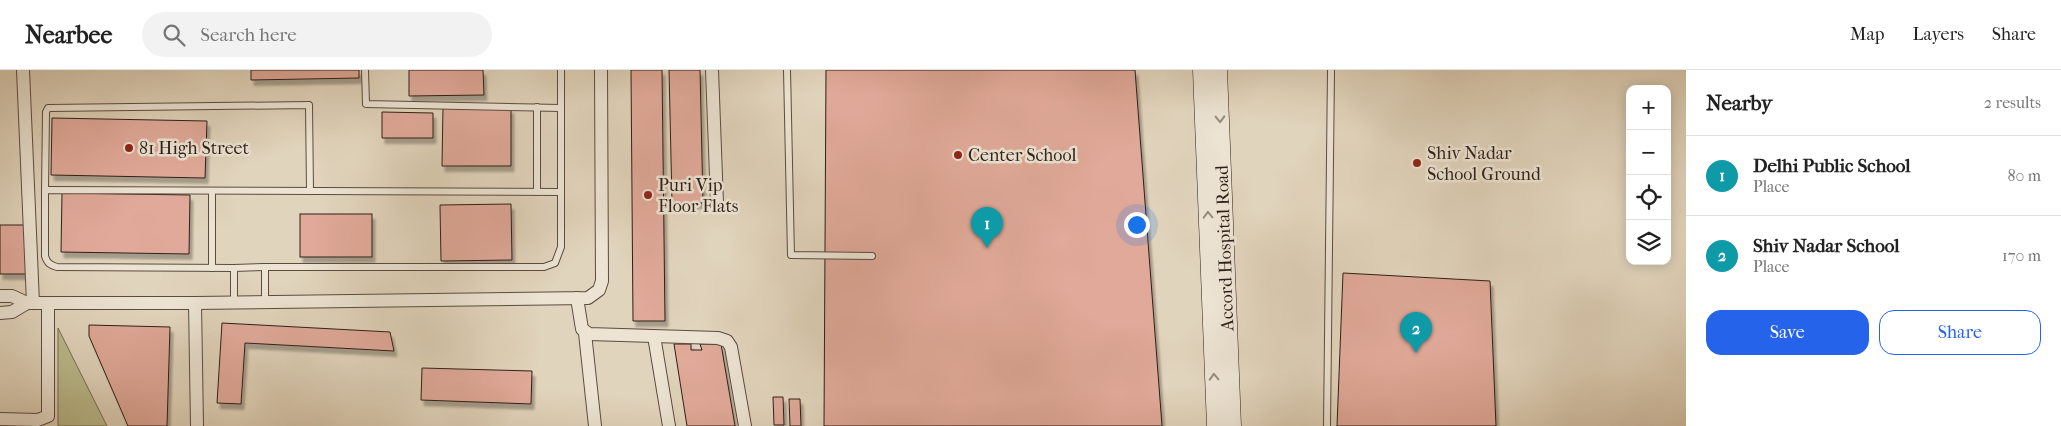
<!DOCTYPE html>
<meta charset="utf-8">
<style>
:root{--surface:#fff;--page:#f2f2f2;--text:#222;--muted:#767676;--line:#e0e0e0;--accent:#2563eb}
body{margin:0;font-family:"IM FELL French Canon",serif;background:var(--page);color:var(--text)}
.controls{position:absolute;right:15px;top:15px;display:grid;overflow:hidden;border-radius:10px;box-shadow:0 2px 12px #0003}
.controls button{width:45px;height:45px;display:grid;place-items:center;padding:0;border:0;border-bottom:1px solid var(--line);background:var(--surface);color:var(--text);font:25px sans-serif}
.you{position:absolute;left:1136px;top:154px;width:18px;height:18px;margin:-12px;border:4px solid #fff;border-radius:50%;background:#1a73e8;box-shadow:0 0 0 8px #1a73e833}
.badge{display:grid;place-items:center;width:32px;height:32px;border-radius:50%;background:var(--accent);color:#fff;font-size:16px;font-weight:700}
.pin{position:absolute;translate:-50% -41px;filter:drop-shadow(0 1px 2px #0008)}
.pin::after{content:'';position:absolute;top:26px;width:18px;height:15px;background:inherit;clip-path:polygon(0 0,100% 0,50% 100%)}
.list{margin:0;padding:0;list-style:none}
h2{display:flex;justify-content:space-between;align-items:center;height:65px;margin:0;padding:0 20px;font-size:21px}
h2 small{font-size:16px;font-weight:400;color:var(--muted)}
.list li{display:grid;grid-template-columns:32px 1fr auto;gap:15px;align-items:center;box-sizing:border-box;height:80px;padding:0 20px;border-top:1px solid var(--line)}
.list b{display:block;font-size:19px;white-space:nowrap}
.list p{margin:0;font-size:16px;white-space:nowrap;color:var(--muted)}
.list em{font-size:16px;font-style:normal;color:var(--muted)}
.actions{display:flex;gap:10px;padding:15px 20px}
.actions a{flex:1;padding:11px 0;border:1px solid var(--accent);border-radius:15px;text-align:center;font-size:18px;color:var(--accent)}
.actions .main{background:var(--accent);color:#fff}
.icon{flex:none;width:28px;height:28px;fill:none;stroke:currentColor;stroke-width:2;stroke-linecap:round;stroke-linejoin:round}
.map{position:relative;flex:none;width:1686px;height:356px;overflow:hidden}
header{display:flex;align-items:center;gap:30px;box-sizing:border-box;height:70px;padding:0 25px;background:var(--surface);border-bottom:1px solid var(--line)}
header strong{font-size:24px}
nav{display:flex;gap:28px;margin-inline-start:auto;font-size:18px}
.search{width:350px;height:45px;background:var(--page);display:flex;align-items:center;gap:12px;box-sizing:border-box;padding:0 18px;border-radius:28px;color:var(--muted);font-size:19px}
main{display:flex}
aside{flex:1;background:var(--surface)}
.map>svg:first-child{display:block}
.green{fill:#bbba8b;stroke:#746c52}
.building{fill:#e0a999;stroke:#2e1f18;filter:url(#shadow)}
.lines{fill:none;stroke-linecap:round;stroke-linejoin:round}
.lane-casing{stroke:#5b4c41;stroke-width:8}
.street-casing{stroke:#5b4c41;stroke-width:14}
.secondary-casing{stroke:#2e1f18;stroke-width:19}
.lane{stroke:#ece3d3;stroke-width:6}
.street{stroke:#ece3d3;stroke-width:12}
.secondary{stroke:#ece3d3;stroke-width:18}
.oneway{stroke:#968b7f}
.poi-dot{fill:#8f2418;stroke:#ece3d3;stroke-width:2}
.labels{text-anchor:middle;dominant-baseline:central;stroke-width:5;stroke-linejoin:round;paint-order:stroke}
.poi-label{font-size:18px;fill:#2e1f18;stroke:#ece3d3;text-anchor:start}
.street-label{font-size:18px;fill:#2e1f18;stroke:#ece3d3}
</style>
<header>
<strong>Nearbee</strong>
<div class="search"><svg class="icon" aria-label="search" viewBox="0 0 24 24"><circle cx="10" cy="10" r="6"/><path d="M15 15l6 6"/></svg>Search here</div>
<nav><a>Map</a><a>Layers</a><a>Share</a></nav>
</header>
<main>
<div class="map">
<svg width="1686" height="356" viewBox="0 0 1686 356">
<defs>
<filter id="shadow"><feDropShadow dx="3" dy="5.5" stdDeviation="1" flood-color="#0004"/></filter>
</defs>
<rect width="100%" height="100%" fill="#e1d4bc"/>
<filter id="stains"><feTurbulence type="fractalNoise" baseFrequency=".004" numOctaves="4"/><feColorMatrix values="0 0 0 0 .2 0 0 0 0 .09 0 0 0 0 .02 0 0 0 .5 -.17"/></filter>
<radialGradient id="worn" r=".72"><stop offset=".6" stop-color="#630" stop-opacity="0"/><stop offset="1" stop-color="#630" stop-opacity=".3"/></radialGradient>
<path class="green" d="M 58,258 L 107,356 L 58,356 Z"/>
<g class="building">
<path d="M 251,0 L 359,0 L 359,8 L 251,10 Z"/>
<path d="M 409,0 L 483,0 L 484,25 L 409,26 Z"/>
<path d="M 631,0 L 662,0 L 665,251 L 633,251 Z"/>
<path d="M 669,0 L 700,0 L 703,133 L 672,133 Z"/>
<path d="M 826,0 L 1135,0 L 1162,356 L 824,356 Z"/>
<path d="M 443,37 L 511,38 L 511,96 L 442,96 Z"/>
<path d="M 382,42 L 433,43 L 433,68 L 382,68 Z"/>
<path d="M 52,48 L 207,51 L 205,108 L 51,105 Z"/>
<path d="M 62,123 L 190,125 L 189,184 L 61,182 Z"/>
<path d="M 511,134 L 512,190 L 441,191 L 440,135 Z"/>
<rect x="300" y="144" width="72" height="43"/>
<path d="M 0,155 L 25,155 L 26,204 L 0,204 Z"/>
<path d="M 1343,203 L 1490,211 L 1496,356 L 1337,356 Z"/>
<path d="M 222,253 L 390,262 L 394,281 L 245,273 L 241,334 L 217,333 Z"/>
<path d="M 89,255 L 170,257 L 167,356 L 128,356 L 89,266 Z"/>
<path d="M 674,274 L 691,274 L 691,280 L 702,280 L 700,274 L 721,274 L 735,356 L 687,356 Z"/>
<path d="M 422,298 L 532,301 L 531,334 L 421,330 Z"/>
<path d="M 773,327 L 783,327 L 784,355 L 774,355 Z"/>
<path d="M 789,329 L 800,329 L 801,356 L 790,356 Z"/>
</g>
<g class="lines">
<defs>
<g id="lane">
<path d="M 365,0 L 366,34 L 561,38"/>
<path d="M 787,0 L 791,185 L 872,186"/>
<path d="M 537,37 L 537,122"/>
<path d="M 45,120 L 46,42 L 48,38 L 309,35 L 310,121"/>
<path d="M 212,121 L 212,198"/>
<path d="M 234,198 L 265,197"/>
<path d="M 234,231 L 234,198 L 57,197 C 50,195 47,193 45,186 L 45,120 L 561,122"/>
<path d="M 265,232 L 265,197 L 544,197 L 555,193 L 561,177 L 561,0"/>
<path d="M 1327,356 L 1331,0"/>
</g>
<g id="street">
<path d="M 23,0 L 33,233"/>
<path d="M 712,0 L 717,133"/>
<path d="M 0,226 L 12,226 L 27,233 L 195,233 L 588,228 L 599,220 L 602,211 L 601,0"/>
<path d="M 577,228 L 582,259 L 589,264 L 718,268 L 727,271 L 731,277 L 745,356"/>
<path d="M 195,233 L 197,356"/>
<path d="M 0,243 L 12,242 L 27,233"/>
<path d="M 585,263 L 595,356"/>
<path d="M 654,266 L 669,356"/>
<path d="M 0,349 L 38,350 L 48,346 L 48,233"/>
</g>
<g id="secondary">
<path d="M 1202,0 L 1216,356"/>
<path d="M 1218,0 L 1232,356"/>
</g>
</defs>
<use href="#lane" class="lane-casing"/>
<use href="#street" class="street-casing"/>
<use href="#secondary" class="secondary-casing"/>
<use href="#lane" class="lane"/>
<use href="#street" class="street"/>
<use href="#secondary" class="secondary"/>
</g>
<defs><path id="oneway-chevron" d="M-2-3.5L2.5 0L-2 3.5" fill="none" stroke-width="1.6" stroke-linecap="round" stroke-linejoin="round" transform="scale(1.25)"/></defs>
<g class="oneway">
<use href="#oneway-chevron" transform="translate(1220 49) rotate(88)"/>
<use href="#oneway-chevron" transform="translate(1208 145) rotate(-92)"/>
<use href="#oneway-chevron" transform="translate(1214 307) rotate(-92)"/>
</g>
<g class="poi-dot">
<circle cx="129" cy="78" r="5"/>
<circle cx="958" cy="85" r="5"/>
<circle cx="1417" cy="93" r="5"/>
<circle cx="648" cy="125" r="5"/>
</g>
<g class="labels">
<g class="poi-label">
<text x="139" y="78">81 High Street</text>
<text x="1427" y="83">Shiv Nadar<tspan x="1427" dy="21">School Ground</tspan></text>
<text x="968" y="85">Center School</text>
<text x="658" y="115">Puri Vip<tspan x="658" dy="21">Floor Flats</tspan></text>
</g>
<g class="street-label">
<text transform="translate(1225 178) rotate(-92)">Accord Hospital Road</text>
</g>
</g>
<rect width="100%" height="100%" filter="url(#stains)"/>
<rect width="100%" height="100%" fill="url(#worn)"/>
</svg>
<div class="controls">
<button>+</button>
<button>−</button>
<button><svg class="icon" aria-label="locate" viewBox="0 0 24 24"><circle cx="12" cy="12" r="6"/><path d="M12 2v4M12 18v4M2 12h4M18 12h4"/></svg></button>
<button><svg class="icon" aria-label="layers" viewBox="0 0 24 24"><path d="M12 4l9 5-9 5-9-5zM3 14l9 5 9-5"/></svg></button>
</div>
<div class="you"></div>
<div class="pin badge" style="left:987px;top:178px;background:#0f9aa8">1</div>
<div class="pin badge" style="left:1416px;top:283px;background:#0f9aa8">2</div>
</div>
<aside>
<h2>Nearby<small>2 results</small></h2>
<ul class="list">
<li><span class="badge" style="background:#0f9aa8">1</span><div><b>Delhi Public School</b><p>Place</p></div><em>80 m</em></li>
<li><span class="badge" style="background:#0f9aa8">2</span><div><b>Shiv Nadar School</b><p>Place</p></div><em>170 m</em></li>
</ul>
<div class="actions"><a class="main">Save</a><a>Share</a></div>
</aside>
</main>
